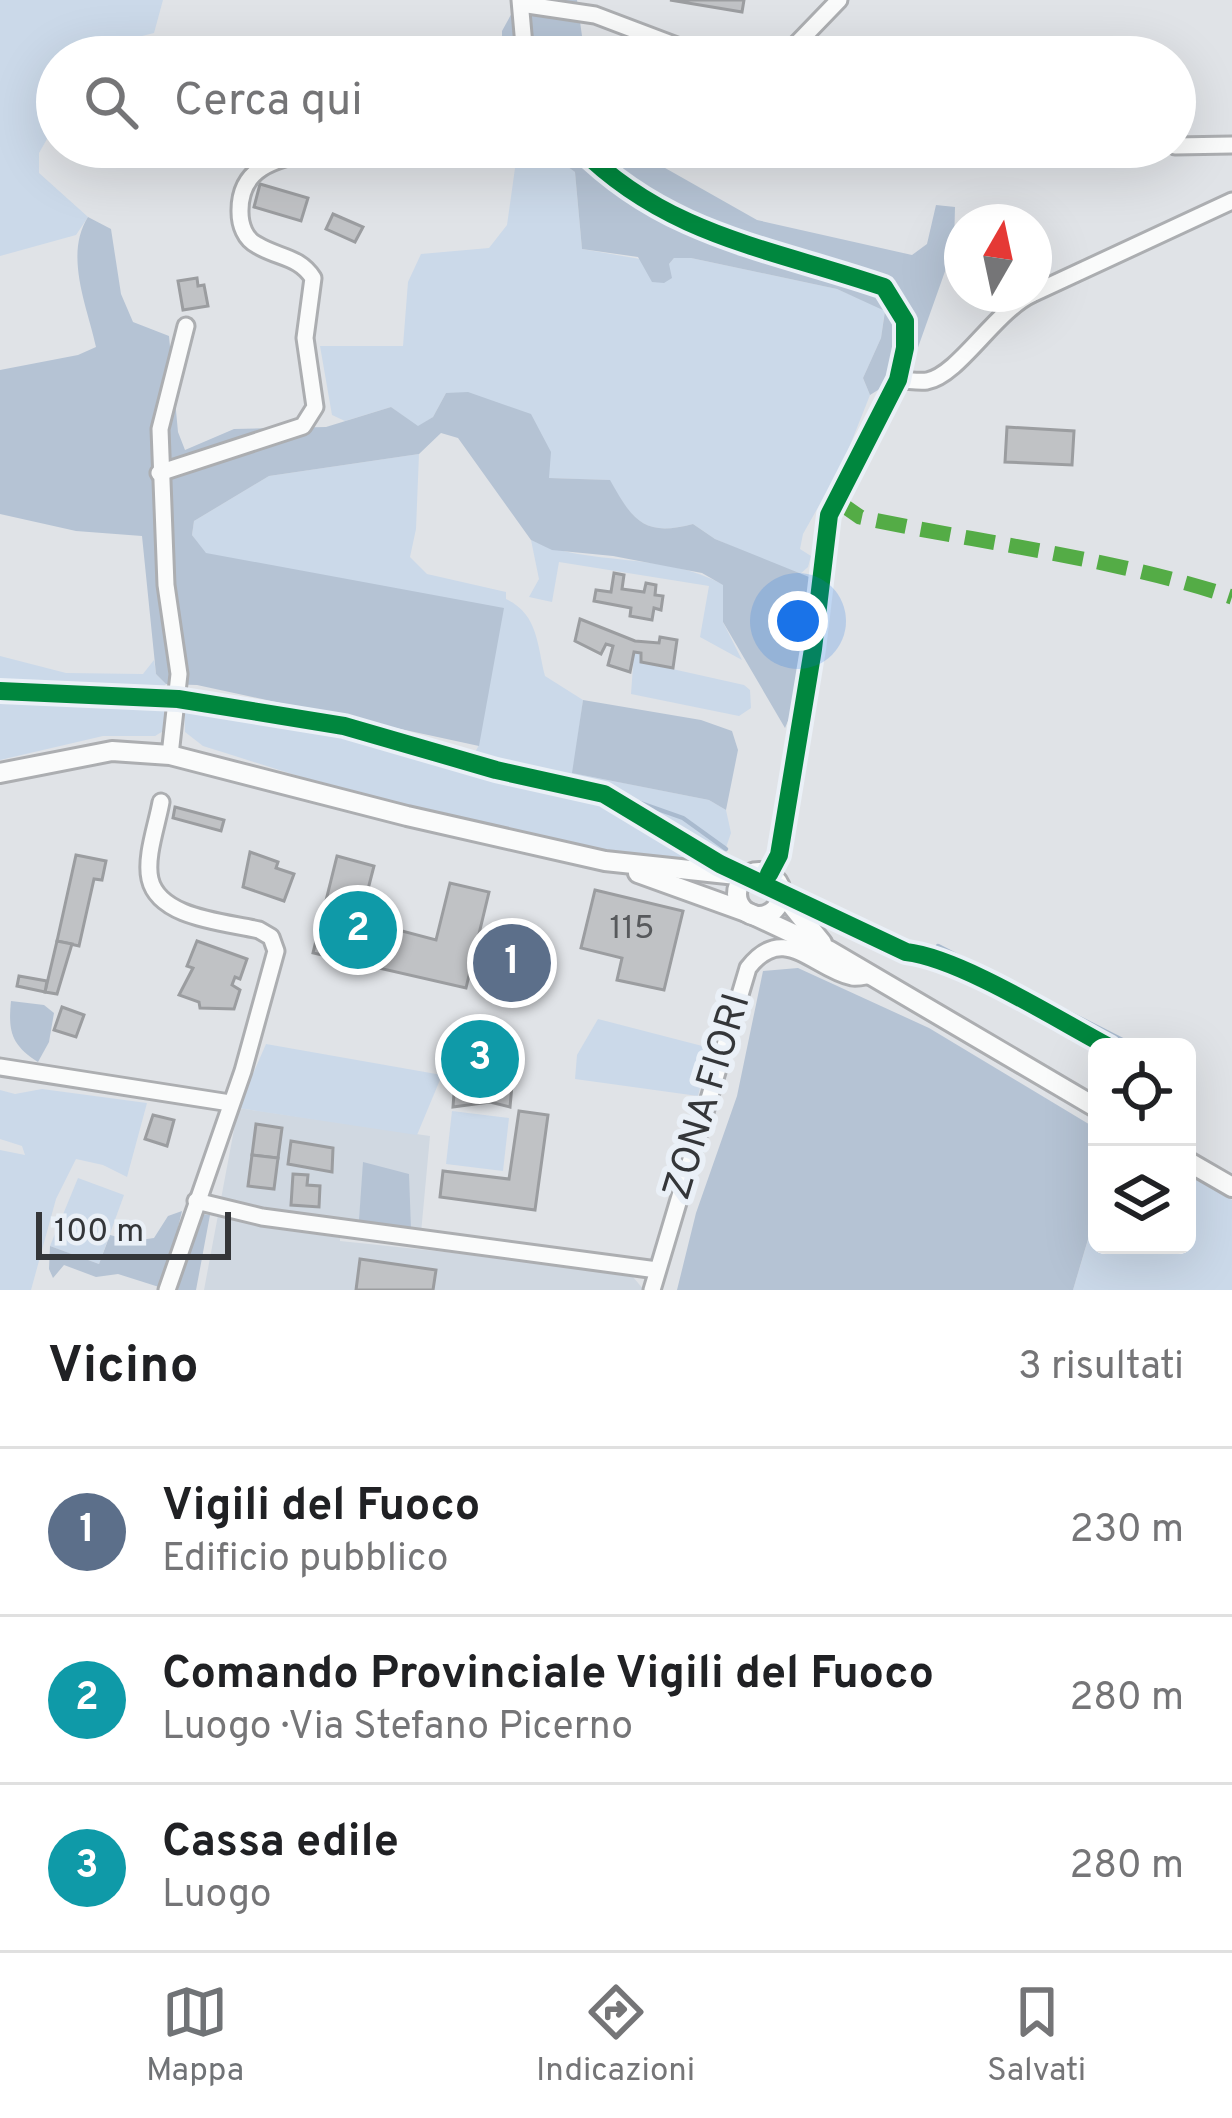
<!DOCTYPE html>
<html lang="it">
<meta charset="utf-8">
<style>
:root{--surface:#fff;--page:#f2f2f2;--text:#202124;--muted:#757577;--line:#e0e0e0;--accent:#707376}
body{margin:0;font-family:Overpass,sans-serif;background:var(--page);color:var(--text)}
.controls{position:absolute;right:36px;bottom:36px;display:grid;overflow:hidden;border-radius:18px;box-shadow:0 12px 48px #0002}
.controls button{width:108px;height:108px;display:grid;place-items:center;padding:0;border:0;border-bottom:3px solid var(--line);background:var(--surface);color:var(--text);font:60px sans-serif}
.compass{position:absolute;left:944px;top:204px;width:108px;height:108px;border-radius:50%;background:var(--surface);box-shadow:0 12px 48px #0002;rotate:9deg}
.scale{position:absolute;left:36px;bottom:30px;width:195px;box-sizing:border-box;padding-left:12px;border:6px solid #343639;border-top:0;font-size:33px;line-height:42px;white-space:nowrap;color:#343639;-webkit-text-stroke:9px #eaf0f7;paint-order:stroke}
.you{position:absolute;left:798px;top:621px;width:42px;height:42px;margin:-30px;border:9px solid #fff;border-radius:50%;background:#1a73e8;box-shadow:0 0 0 18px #1a73e833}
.badge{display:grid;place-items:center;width:78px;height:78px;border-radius:50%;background:var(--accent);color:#fff;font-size:39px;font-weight:700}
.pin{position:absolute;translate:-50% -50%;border:6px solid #fff;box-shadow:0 3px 12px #0006}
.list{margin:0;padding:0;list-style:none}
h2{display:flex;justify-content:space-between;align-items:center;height:156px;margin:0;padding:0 48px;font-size:51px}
h2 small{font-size:39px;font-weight:400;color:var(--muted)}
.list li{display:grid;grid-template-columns:78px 1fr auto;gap:36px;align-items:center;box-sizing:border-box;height:168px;padding:0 48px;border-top:3px solid var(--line)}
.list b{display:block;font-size:45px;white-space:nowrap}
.list p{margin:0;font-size:39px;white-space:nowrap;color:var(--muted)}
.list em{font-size:39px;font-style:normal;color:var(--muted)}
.icon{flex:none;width:66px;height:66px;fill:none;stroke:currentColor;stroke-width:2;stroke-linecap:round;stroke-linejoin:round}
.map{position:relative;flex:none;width:1232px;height:1290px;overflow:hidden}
.search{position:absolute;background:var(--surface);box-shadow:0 12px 48px #0002;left:36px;right:36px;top:36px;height:132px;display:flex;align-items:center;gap:30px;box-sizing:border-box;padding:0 42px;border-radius:66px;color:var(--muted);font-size:45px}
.sheet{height:660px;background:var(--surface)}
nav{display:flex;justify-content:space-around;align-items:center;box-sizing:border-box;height:168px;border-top:3px solid var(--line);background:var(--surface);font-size:33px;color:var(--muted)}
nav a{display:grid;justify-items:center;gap:6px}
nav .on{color:var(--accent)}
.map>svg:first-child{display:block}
.built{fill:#d0d8e1}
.green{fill:#cbd9e9}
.forest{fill:#b5c3d4}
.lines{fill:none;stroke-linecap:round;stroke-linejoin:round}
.stream{stroke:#a9bace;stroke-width:4.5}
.building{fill:#c0c2c5;stroke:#9b9da0;stroke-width:3}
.minor-casing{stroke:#acaeb1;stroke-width:21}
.major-casing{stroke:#acaeb1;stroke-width:24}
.minor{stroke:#fafbfb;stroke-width:15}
.major{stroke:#fafbfb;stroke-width:18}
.quiet{stroke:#54ac46;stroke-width:15;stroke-dasharray:30 15;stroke-linecap:butt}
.cycleway-casing{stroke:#eaf0f7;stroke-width:26}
.cycleway{stroke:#00873e;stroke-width:18}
.labels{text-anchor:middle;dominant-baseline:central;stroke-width:12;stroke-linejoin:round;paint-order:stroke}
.number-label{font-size:33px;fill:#57595c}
.street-label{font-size:39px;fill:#343639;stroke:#eaf0f7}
</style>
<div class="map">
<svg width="1232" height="1290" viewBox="0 0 1232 1290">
<rect width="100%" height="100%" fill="#e0e3e7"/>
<path class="built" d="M 238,1108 L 430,1136 L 421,1233 L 340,1221 L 340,1241 L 551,1263 L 633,1277 L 644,1290 L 204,1290 Z"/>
<g class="green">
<path d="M 0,0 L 163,0 L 154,33 L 106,45 L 104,57 L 57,57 L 57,136 L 47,139 L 39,153 L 39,173 L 88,217 L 76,235 L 0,256 Z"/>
<path d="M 518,147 L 540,147 L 575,172 L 582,249 L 669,264 L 674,258 L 691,258 L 837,289 L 885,310 L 881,338 L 863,378 L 870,395 L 843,463 L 803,534 L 800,549 L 811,556 L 808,567 L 799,575 L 715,539 L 693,524 C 644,537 633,521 609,480 L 548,478 L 446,393 L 433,417 L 418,427 L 391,407 L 345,421 L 332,415 L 320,346 L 403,346 L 408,282 L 421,254 L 489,248 L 507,225 Z"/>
<path d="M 419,454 L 416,529 L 410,557 L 427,574 L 506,592 L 506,599 C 538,614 537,644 545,676 L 583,700 L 573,773 L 709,800 L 726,810 L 731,833 L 722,859 L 645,811 L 474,754 L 479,745 L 205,553 L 192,535 L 194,521 L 269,476 Z"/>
<path d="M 531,540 C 587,567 663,551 724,585 L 723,622 L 742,660 L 700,637 L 709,586 L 559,562 L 552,602 L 529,597 L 539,579 Z"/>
<path d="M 634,652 L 641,653 L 641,662 L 744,685 L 750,690 L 751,708 L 739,716 L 631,694 Z"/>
<path d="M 0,656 L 66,673 L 143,674 L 154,660 L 156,674 L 166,684 L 160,691 L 105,684 L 0,682 Z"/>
<path d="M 14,695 L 171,702 L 165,730 L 155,736 L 103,736 L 0,760 L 0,696 Z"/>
<path d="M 184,704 L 223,714 L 352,732 L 504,776 L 602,799 L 715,868 C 540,857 369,798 203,746 L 185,732 Z"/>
<path d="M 598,1019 L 710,1048 L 698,1096 L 575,1079 L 577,1055 Z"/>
<path d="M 266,1044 L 442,1075 L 417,1135 L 238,1108 Z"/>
<path d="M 42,1089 L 147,1103 L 127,1177 L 103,1165 L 76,1159 L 56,1199 L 31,1290 L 0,1290 L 0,1150 L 25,1155 L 22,1146 L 0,1139 L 0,1090 L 15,1094 Z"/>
<path d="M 452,1111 L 509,1118 L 503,1171 L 446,1164 Z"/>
<path d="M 1187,1173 L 1232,1200 L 1232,1290 L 1073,1290 L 1097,1210 L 1097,1245 L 1187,1245 Z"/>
<path d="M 78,1178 L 124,1195 L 99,1264 L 50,1246 Z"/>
</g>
<g class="forest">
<path d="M 519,0 L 577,0 L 582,36 L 567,46 L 563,57 L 502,57 L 502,31 Z"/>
<path d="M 540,147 L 628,147 L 757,220 L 912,255 L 927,244 L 936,205 L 955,207 L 954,246 L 910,370 L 870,395 L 863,378 L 881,338 L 885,311 L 837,289 L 691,258 L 674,258 L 669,264 L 672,278 L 664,283 L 652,282 L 638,257 L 582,249 L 575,172 Z"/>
<path d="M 88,217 L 111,229 L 121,294 L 133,322 L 169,336 L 178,432 L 185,450 L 234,429 L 326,427 L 391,407 L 418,426 L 433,417 L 446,393 L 468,392 L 531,414 L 551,452 L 549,478 L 610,480 C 633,521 644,537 693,524 L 715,539 L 814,579 L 801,689 L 785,728 L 723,622 L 723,585 L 702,573 L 613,556 L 552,550 L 531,540 L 458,438 L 441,433 L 419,454 L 269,476 L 194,521 L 192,535 L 206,553 L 504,608 L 479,746 L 197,685 L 166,684 L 156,674 L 142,536 L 76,531 L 0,514 L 0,370 L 78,355 L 96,347 C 87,306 64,255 88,217 Z"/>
<path d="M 583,700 L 701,720 L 732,731 L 738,750 L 726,810 L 709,800 L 572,773 Z"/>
<path d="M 798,968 L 929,1028 L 1097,1129 L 1097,1209 L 1073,1290 L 677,1290 L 696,1213 L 737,1096 L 763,971 Z"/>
<path d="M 11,1001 L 44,1005 L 54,1013 L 49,1042 L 38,1062 C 11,1045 8,1031 11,1001 Z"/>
<path d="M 363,1162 L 409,1174 L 411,1229 L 359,1220 Z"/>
<path d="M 182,1211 L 167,1274 L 159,1287 L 118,1274 L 96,1277 L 64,1265 L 53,1278 L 49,1269 L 50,1246 L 99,1264 L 110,1235 L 133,1241 L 154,1238 L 168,1216 Z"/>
<path d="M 195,1213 L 210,1215 L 196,1290 L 178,1290 Z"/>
</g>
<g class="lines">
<g class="stream">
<path d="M 632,800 L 683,818 L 726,849"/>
<path d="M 938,946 L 1136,1047"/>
</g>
</g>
<g class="building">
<path d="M 670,0 L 744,0 L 742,12 Z"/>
<path d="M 260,184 L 308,198 L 301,221 L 254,207 Z"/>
<path d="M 333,214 L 363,227 L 355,242 L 326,229 Z"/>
<path d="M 197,278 L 198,286 L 204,285 L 208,306 L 183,310 L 178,281 Z"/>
<path d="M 1007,427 L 1074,431 L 1072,465 L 1005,462 Z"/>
<path d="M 614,573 L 624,575 L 622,589 L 644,592 L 646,583 L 656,585 L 655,595 L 663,596 L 661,610 L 654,608 L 652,620 L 630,616 L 631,608 L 594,601 L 596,590 L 611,592 Z"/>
<path d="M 580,619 L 635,641 L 659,643 L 660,637 L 677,640 L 673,668 L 641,662 L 641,653 L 634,652 L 630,672 L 608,665 L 613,646 L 606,644 L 601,654 L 575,641 Z"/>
<path d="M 175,807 L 224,820 L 221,831 L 173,818 Z"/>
<path d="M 250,852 L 278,862 L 276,868 L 294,874 L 284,901 L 243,887 Z"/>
<path d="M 76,855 L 106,861 L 102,880 L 94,879 L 79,946 L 57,941 Z"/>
<path d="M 337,856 L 374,866 L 360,920 L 436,940 L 450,883 L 489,892 L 466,988 L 313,953 Z"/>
<path d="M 595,890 L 683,911 L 664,990 L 617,980 L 622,958 L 581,948 Z"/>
<path d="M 57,941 L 72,944 L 57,994 L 45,992 Z"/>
<path d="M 197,941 L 247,959 L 240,979 L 235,977 L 232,985 L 240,990 L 234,1009 L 200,1008 L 199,1002 L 179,995 L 193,968 L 187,966 Z"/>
<path d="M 19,976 L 47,981 L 45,992 L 17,986 Z"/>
<path d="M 62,1007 L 84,1015 L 76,1037 L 54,1030 Z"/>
<path d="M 471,1037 L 494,1038 L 489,1083 L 512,1085 L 510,1107 L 490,1102 L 453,1107 L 455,1080 L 465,1080 Z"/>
<path d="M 519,1111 L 548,1115 L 535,1210 L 440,1197 L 443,1171 L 509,1179 Z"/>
<path d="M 153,1115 L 174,1120 L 167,1146 L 145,1139 Z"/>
<path d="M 256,1124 L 282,1128 L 278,1158 L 252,1155 Z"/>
<path d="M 291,1141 L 333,1148 L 332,1172 L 288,1164 Z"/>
<path d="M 252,1155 L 278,1158 L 274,1189 L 248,1186 Z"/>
<path d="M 293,1174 L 308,1175 L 307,1185 L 320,1186 L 319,1207 L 291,1205 Z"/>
<path d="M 360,1259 L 436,1270 L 433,1290 L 356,1290 Z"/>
</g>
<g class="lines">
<defs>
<g id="minor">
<path d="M 520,0 L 525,57"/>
<path d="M 521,4 L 595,15 L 706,57"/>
<path d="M 784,57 L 839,0"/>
<path d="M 1175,146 L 1232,145"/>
<path d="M 579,147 C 667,236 770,248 884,287 L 905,321 L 905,348 L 898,380 L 829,515 L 813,649 L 779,855 L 769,874"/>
<path d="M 1034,293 L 1232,201"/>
<path d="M 898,380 C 907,380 918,382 927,381 C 959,375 995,311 1032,294"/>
<path d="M 159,473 L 303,426 L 315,407 L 305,338 L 313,278 C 299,256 278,258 257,245 C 245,239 240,225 240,212 C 239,159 289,158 330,147"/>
<path d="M 170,755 L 179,674 L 166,585 L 160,429 L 186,326"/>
<path d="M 161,802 C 157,825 145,857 150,879 C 159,919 227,922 259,930 L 271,937 L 276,951 L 243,1071 L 167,1290"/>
<path d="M 0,1067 L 230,1103"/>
<path d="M 196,1201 L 262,1217 L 657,1270"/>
<path d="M 652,1290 L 748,968 C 784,921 814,969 852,977 C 858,978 865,976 871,975"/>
</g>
<g id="major">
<path d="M 0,773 L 112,751 L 170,755 L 407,816 L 605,861 L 746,876"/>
<circle cx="759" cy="894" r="22"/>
<path d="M 638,873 L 749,913 L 830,951 L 1097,1108"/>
<path d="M 781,892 L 822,943"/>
<path d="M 1187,1161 L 1232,1187"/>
</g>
</defs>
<use href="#minor" class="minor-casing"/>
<use href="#major" class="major-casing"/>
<use href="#minor" class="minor"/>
<use href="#major" class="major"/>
<path class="quiet" d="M 837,501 L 860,517 C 984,544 1111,557 1232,597"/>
<defs>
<g id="cycleway">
<path d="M 579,147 C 667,236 770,248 884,287 L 905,321 L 905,348 L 898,380 L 829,515 L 813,649 L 779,855 L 769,874"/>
<path d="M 0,691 L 178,699 L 344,726 L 496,770 L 604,794 L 720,864 L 906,952 C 960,958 1058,1020 1109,1047"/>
</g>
</defs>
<use href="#cycleway" class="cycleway-casing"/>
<use href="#cycleway" class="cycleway"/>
</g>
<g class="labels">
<g class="number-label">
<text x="632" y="930">115</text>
</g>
<g class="street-label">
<text transform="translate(709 1097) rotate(-73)">ZONA FIORI</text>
</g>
</g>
</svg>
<div class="controls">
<button><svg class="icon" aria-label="locate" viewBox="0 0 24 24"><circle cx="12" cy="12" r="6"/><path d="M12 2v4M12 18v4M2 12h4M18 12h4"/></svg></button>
<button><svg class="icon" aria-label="layers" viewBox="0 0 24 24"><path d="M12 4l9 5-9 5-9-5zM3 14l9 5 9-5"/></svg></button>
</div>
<svg class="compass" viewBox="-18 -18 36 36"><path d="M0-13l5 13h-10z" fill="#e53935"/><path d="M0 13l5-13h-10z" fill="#757577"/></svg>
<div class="scale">100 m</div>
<div class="you"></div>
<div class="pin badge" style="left:512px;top:963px;background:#5c6f8a">1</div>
<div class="pin badge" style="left:358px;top:930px;background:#0f9aa8">2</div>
<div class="pin badge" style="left:480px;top:1059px;background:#0f9aa8">3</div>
<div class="search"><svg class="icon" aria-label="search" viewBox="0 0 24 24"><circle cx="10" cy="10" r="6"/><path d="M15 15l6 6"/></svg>Cerca qui</div>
</div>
<section class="sheet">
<h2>Vicino<small>3 risultati</small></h2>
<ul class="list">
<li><span class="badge" style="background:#5c6f8a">1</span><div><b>Vigili del Fuoco</b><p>Edificio pubblico</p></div><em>230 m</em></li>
<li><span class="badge" style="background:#0f9aa8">2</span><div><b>Comando Provinciale Vigili del Fuoco</b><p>Luogo · Via Stefano Picerno</p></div><em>280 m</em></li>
<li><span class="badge" style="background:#0f9aa8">3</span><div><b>Cassa edile</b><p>Luogo</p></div><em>280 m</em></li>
</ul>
</section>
<nav>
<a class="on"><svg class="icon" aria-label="map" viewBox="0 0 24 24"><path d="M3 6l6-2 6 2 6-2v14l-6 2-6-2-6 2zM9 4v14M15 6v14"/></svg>Mappa</a>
<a><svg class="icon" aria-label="directions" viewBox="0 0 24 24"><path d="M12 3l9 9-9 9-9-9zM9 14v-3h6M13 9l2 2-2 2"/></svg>Indicazioni</a>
<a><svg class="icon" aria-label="saved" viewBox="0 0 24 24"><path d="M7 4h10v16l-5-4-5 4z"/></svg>Salvati</a>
</nav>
